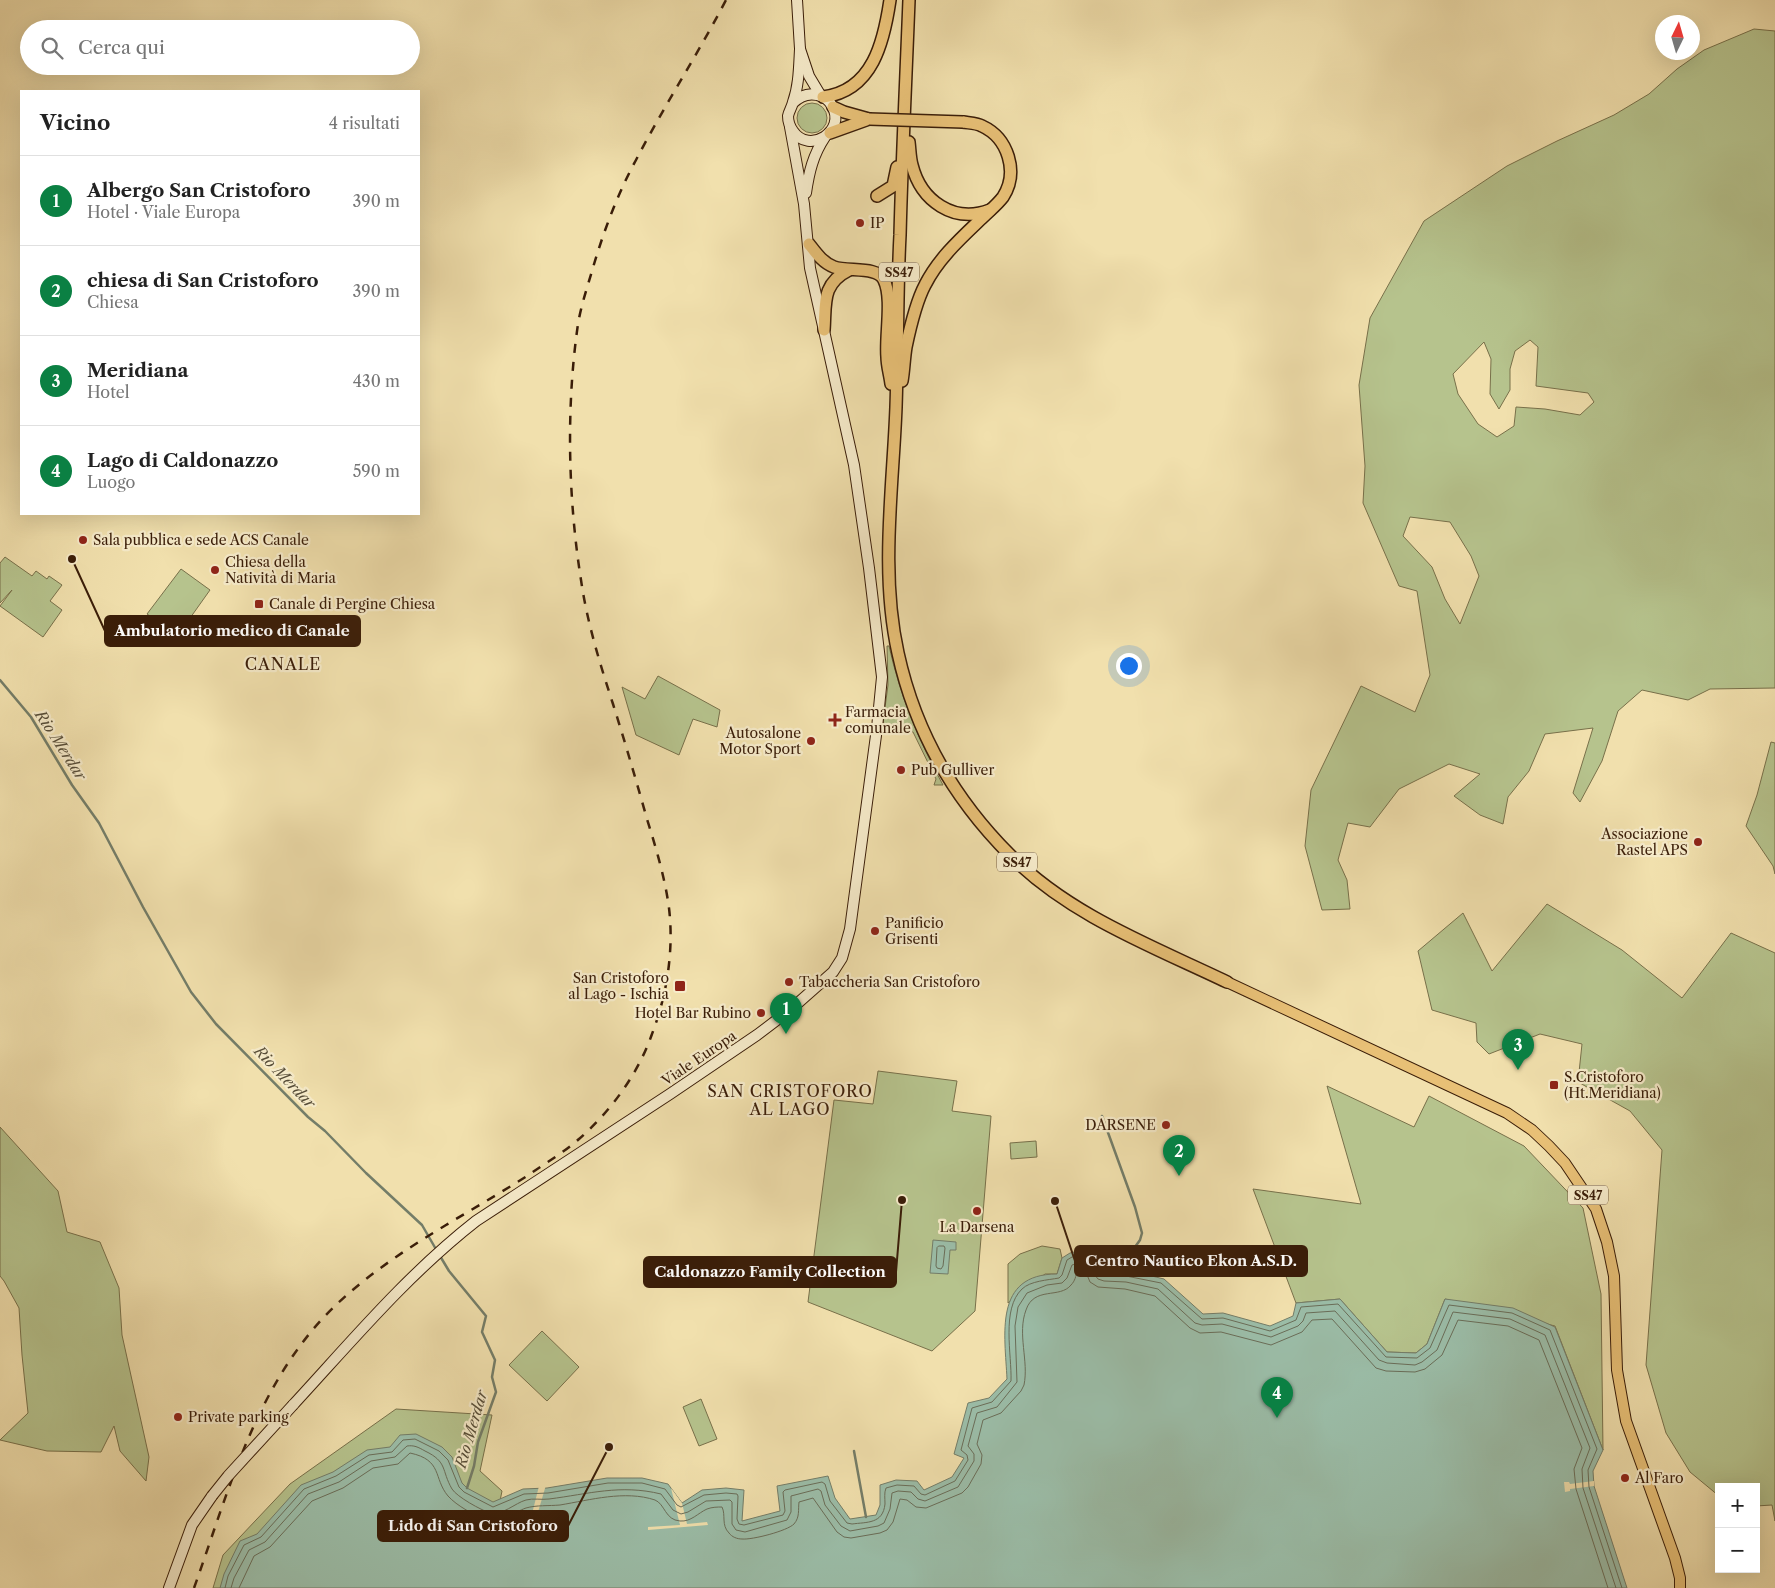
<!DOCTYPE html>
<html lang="it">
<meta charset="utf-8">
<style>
:root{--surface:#fff;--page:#f2f2f2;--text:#222;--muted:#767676;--line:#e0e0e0;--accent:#0b8043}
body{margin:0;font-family:"Libre Caslon Text",serif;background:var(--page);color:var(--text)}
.controls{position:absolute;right:15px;bottom:15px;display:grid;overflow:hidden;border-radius:0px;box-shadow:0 5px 20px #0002}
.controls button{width:45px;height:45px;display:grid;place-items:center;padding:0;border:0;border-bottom:1px solid var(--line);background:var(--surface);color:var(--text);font:25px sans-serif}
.compass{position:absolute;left:1655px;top:15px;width:45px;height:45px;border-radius:50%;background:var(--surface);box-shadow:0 5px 20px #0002;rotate:5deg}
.you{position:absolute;left:1128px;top:665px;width:18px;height:18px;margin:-12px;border:4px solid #fff;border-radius:50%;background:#1a73e8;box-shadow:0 0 0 8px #1a73e833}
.badge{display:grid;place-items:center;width:32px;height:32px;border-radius:50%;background:var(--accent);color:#fff;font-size:16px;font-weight:700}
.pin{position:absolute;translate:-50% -41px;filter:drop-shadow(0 1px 2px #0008)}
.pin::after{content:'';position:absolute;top:26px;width:18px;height:15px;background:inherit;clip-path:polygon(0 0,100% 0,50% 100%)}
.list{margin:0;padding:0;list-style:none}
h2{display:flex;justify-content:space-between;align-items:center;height:65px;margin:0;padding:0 20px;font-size:21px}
h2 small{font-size:16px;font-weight:400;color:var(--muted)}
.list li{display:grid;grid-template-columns:32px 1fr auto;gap:15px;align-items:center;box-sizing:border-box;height:90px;padding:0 20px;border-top:1px solid var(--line)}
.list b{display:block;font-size:19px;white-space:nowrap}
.list p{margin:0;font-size:16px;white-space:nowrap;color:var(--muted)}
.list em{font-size:16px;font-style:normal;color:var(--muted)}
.icon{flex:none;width:28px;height:28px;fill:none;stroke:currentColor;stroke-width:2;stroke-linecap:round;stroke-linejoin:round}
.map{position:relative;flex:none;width:1775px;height:1588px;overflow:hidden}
.search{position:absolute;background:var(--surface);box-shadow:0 5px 20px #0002;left:20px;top:20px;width:400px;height:55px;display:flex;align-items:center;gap:12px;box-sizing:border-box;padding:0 18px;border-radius:28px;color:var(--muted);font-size:19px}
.panel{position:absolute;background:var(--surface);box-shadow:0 5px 20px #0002;left:20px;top:90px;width:400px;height:425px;border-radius:0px}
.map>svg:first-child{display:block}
.green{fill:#b6c38d;stroke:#78704a;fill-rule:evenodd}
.water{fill:#9bbda8;stroke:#747d68}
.pier{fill:#f1e0ad}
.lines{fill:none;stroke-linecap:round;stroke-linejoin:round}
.shore{stroke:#6a6d58;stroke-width:1}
.stream{stroke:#747d68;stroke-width:2.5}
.secondary-casing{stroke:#3a1d08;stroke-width:12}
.primary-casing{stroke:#3a1d08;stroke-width:12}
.trunk-casing{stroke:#3a1d08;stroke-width:14}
.secondary{stroke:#f6ebca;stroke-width:10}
.primary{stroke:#e8c076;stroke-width:10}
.trunk{stroke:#e8c076;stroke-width:11}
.rail{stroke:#3a1d08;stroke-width:2.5;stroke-dasharray:9 9;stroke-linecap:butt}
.secondary-bridge-casing{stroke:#3a1d08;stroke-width:12;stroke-linecap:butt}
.trunk-bridge-casing{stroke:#3a1d08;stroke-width:14;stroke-linecap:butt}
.secondary-bridge{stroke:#f6ebca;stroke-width:10}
.trunk-bridge{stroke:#e8c076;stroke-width:11}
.poi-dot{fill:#8f2418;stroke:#f6ebca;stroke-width:2}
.labels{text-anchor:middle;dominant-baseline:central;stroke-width:4.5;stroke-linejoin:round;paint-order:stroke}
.shield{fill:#f6ebca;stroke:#725b42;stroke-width:1}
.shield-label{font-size:12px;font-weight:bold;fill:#3a1d08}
.poi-label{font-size:14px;fill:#3a1d08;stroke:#f6ebca;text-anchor:start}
.street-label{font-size:14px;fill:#3a1d08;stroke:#f6ebca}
.water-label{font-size:15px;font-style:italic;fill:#574d38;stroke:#f6ebca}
.quarter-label{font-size:16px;letter-spacing:1px;fill:#3a1d08;stroke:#f6ebca}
.leader{fill:none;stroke:#3a1d08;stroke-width:2}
.callout-dot{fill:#3a1d08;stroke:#f6ebca;stroke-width:2}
.callout{fill:#3a1d08;stroke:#3a1d08;stroke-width:2}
.callout-label{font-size:15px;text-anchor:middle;font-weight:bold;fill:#fff}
</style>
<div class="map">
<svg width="1775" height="1588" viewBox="0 0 1775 1588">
<rect width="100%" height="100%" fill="#f1e0ad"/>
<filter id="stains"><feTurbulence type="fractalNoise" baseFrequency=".004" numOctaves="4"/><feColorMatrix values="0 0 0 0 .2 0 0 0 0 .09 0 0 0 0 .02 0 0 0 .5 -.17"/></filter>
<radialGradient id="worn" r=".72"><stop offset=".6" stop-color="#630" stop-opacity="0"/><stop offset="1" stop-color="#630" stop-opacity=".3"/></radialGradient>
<g class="green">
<path d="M 1754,29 L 1775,31 L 1775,688 L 1710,689 L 1688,700 L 1642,690 L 1618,711 L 1602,761 L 1580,802 L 1573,793 L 1593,728 L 1545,734 L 1529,771 L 1508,797 L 1503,824 L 1480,815 L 1454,796 L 1480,774 L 1449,764 L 1399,789 L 1370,827 L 1348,823 L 1338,860 L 1347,880 L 1350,909 L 1322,910 L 1305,846 L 1311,790 L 1361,686 L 1415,712 L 1430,675 L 1417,591 L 1399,586 L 1363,503 L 1365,466 L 1359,385 L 1370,318 L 1424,221 L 1507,166 L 1557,141 L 1614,115 L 1649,94 L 1677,69 L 1704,50 ZM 1530,340 L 1538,347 L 1536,386 L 1588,393 L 1594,402 L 1580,415 L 1545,409 L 1516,407 L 1514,426 L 1497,437 L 1478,424 L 1458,394 L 1453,374 L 1484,342 L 1491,359 L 1490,394 L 1499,409 L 1510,390 L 1510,369 L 1515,351 ZM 1410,517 L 1450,522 L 1471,556 L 1479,576 L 1460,624 L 1445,599 L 1432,567 L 1403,536 Z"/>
<circle cx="812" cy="118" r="15"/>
<path d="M 5,557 L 32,576 L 36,571 L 47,579 L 49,576 L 62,585 L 50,601 L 62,610 L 43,637 L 0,606 L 12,590 L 0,603 L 0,563 Z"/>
<path d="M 181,569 L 210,590 L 178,635 L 147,614 Z"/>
<path d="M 887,646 L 889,646 C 900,696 919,741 943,785 L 934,785 L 936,779 L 913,732 L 900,726 L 883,723 L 888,685 Z"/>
<path d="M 658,676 L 720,710 L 717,727 L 693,719 L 679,755 L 636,735 L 622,687 L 645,699 Z"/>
<path d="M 1771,742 L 1775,743 L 1775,874 L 1773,866 L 1746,826 L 1757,795 Z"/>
<path d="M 1547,904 L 1622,950 L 1682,998 L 1731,933 L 1775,953 L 1775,1521 L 1772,1505 L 1756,1506 L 1756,1487 L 1719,1487 L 1719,1496 L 1690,1472 L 1666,1433 L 1646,1365 L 1662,1150 L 1630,1111 L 1578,1082 L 1582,1044 L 1540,1034 L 1489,1054 L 1477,1042 L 1476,1023 L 1432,1010 L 1418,951 L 1463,913 L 1492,971 Z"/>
<path d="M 878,1071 L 957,1081 L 952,1111 L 991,1116 L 975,1311 L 932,1351 L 808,1302 L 834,1100 L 873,1104 Z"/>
<path d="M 1327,1086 L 1414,1127 L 1429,1096 L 1524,1146 L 1583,1208 L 1601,1294 L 1603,1450 L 1555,1326 L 1445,1299 L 1427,1344 L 1416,1353 L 1387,1352 L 1340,1299 L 1296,1303 L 1253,1189 L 1361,1204 Z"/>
<path d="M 0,1127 L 58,1191 L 67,1232 L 100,1242 L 119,1288 L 122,1335 L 149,1457 L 146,1481 L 120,1451 L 114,1426 L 101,1452 L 47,1451 L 0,1440 L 28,1413 L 22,1355 L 19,1308 L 4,1281 L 0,1276 Z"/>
<path d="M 1036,1141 L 1037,1157 L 1011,1159 L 1010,1143 Z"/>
<path d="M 1042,1246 L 1060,1249 L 1062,1258 L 1057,1274 L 1045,1274 L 1008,1303 L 1008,1264 L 1020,1254 Z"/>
<path d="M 542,1331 L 579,1367 L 547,1401 L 509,1365 Z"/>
<path d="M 701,1399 L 717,1439 L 699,1446 L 683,1407 Z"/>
<path d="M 396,1409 L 492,1415 L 480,1471 L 502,1491 L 500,1501 L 427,1588 L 213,1588 L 223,1555 L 290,1484 Z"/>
</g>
<g class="water">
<path d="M 933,1240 L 956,1242 L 956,1250 L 950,1250 L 948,1274 L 930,1273 Z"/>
<path d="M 1099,1246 L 1104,1270 L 1127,1270 L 1164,1279 L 1203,1314 L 1223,1313 L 1270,1326 L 1293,1316 L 1296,1303 L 1340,1299 L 1387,1352 L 1416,1353 L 1427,1344 L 1445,1299 L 1513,1308 L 1555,1327 L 1603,1450 L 1593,1471 L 1594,1486 L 1627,1588 L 220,1588 L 224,1574 L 240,1541 L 257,1534 L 301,1485 L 333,1472 L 367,1450 L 390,1447 L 400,1435 L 416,1434 L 442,1447 L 452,1457 L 462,1483 L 467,1488 L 493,1502 L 523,1489 L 547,1488 L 607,1478 L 642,1478 L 668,1484 L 682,1503 L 702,1490 L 726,1488 L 744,1490 L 742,1521 L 780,1511 L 777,1486 L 828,1476 L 835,1498 L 850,1519 L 876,1515 L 880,1505 L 880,1485 L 896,1480 L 917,1481 L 924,1490 L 952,1477 L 964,1458 L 954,1454 L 968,1403 L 989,1398 L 1007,1379 C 1005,1335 993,1274 1057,1274 L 1062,1258 L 1070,1253 Z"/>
</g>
<g class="pier">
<path d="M 1594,1481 L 1594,1486 L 1570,1489 L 1570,1491 L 1565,1492 L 1564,1482 L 1569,1482 L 1570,1484 Z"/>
<path d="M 546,1485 L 536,1519 L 531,1518 L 539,1486 Z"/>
<path d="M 671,1488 L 682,1503 L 687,1524 L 707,1522 L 708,1525 L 648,1530 L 648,1527 L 680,1525 Z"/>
</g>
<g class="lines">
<g class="shore">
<path d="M 939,1246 L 944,1246 L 945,1248 L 943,1266 L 941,1269 L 937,1268 L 936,1266 L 937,1248 Z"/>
<path d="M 225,1588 L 228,1576 L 244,1545 L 261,1537 L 304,1489 L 336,1476 L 369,1455 L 392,1452 L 403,1440 L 415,1439 L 439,1451 L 448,1460 L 459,1487 L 464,1492 L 493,1507 L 524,1494 L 548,1493 L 608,1483 L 642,1483 L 665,1489 L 677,1505 L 681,1507 L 704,1495 L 726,1493 L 737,1494 L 738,1496 L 737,1519 L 739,1524 L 744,1525 L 783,1515 L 785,1511 L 783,1492 L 785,1490 L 822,1482 L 825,1484 L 830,1501 L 847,1523 L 852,1524 C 867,1522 883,1524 885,1504 C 885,1498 884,1493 886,1488 L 897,1485 L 914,1486 L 921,1494 L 925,1495 L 955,1481 L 968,1460 L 967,1455 L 961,1450 L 972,1408 L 992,1402 L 1011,1381 C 1012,1355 1001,1309 1022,1289 C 1030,1281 1048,1280 1059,1278 L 1062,1275 L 1067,1260 L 1072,1257 L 1093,1253 L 1095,1254 L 1099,1270 L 1102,1274 L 1126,1276 L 1161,1283 L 1202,1319 L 1223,1318 L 1270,1331 L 1296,1320 L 1301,1307 L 1338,1304 L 1386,1357 L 1417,1358 L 1430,1348 L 1449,1305 L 1512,1313 L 1550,1330 L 1597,1449 L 1588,1470 L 1589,1487 L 1622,1588"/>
<path d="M 231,1588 L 234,1578 L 249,1550 L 265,1542 L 308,1494 L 339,1482 L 371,1461 L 395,1457 L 407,1446 C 414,1445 418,1447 425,1451 C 448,1462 441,1470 452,1489 C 457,1497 481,1510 490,1513 C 502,1516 515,1503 526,1500 C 533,1498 541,1500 549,1499 C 589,1494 620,1484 661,1494 L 673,1510 L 681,1514 L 688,1512 L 706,1501 L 730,1500 L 732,1502 L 732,1524 L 736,1530 L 745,1532 L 787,1520 L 791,1512 L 791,1496 L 818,1489 L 821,1491 L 825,1505 L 841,1526 L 850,1531 L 878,1526 L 884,1523 L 890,1509 L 892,1493 L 898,1491 L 911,1492 L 918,1499 L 925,1501 L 958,1487 L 974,1461 L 974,1454 L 968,1446 L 977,1413 L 997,1407 L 1017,1382 L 1015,1326 L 1018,1307 L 1027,1293 L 1047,1285 L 1062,1283 L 1067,1278 L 1072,1265 L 1088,1260 L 1090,1262 L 1094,1274 L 1098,1279 L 1104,1281 L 1126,1282 L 1158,1289 L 1195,1323 L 1202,1325 L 1222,1324 L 1271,1337 L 1298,1326 L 1303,1321 L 1306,1313 L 1335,1311 L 1379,1360 L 1387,1363 L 1415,1365 L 1422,1362 L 1437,1350 L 1453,1312 L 1510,1319 L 1545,1335 L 1590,1448 L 1582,1469 L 1583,1488 L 1616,1588"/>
<path d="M 239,1588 L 254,1556 L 270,1547 L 312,1501 L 343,1488 L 373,1468 L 398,1464 L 410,1453 C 443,1460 433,1478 448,1496 C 457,1506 474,1515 487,1520 C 501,1524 514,1512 526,1508 C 536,1505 549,1506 560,1505 C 590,1500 625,1490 655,1500 C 665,1504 665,1520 680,1521 C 691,1522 698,1513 707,1509 C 712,1507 718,1507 722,1507 C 726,1515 721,1525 729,1533 C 732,1537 737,1539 742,1539 C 752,1540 787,1531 794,1524 C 800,1517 798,1510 799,1502 L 813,1498 L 837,1532 L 844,1537 L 851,1538 L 880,1533 L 887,1530 L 893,1522 L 900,1499 L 907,1500 L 916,1507 L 926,1508 L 962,1493 L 968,1487 L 981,1464 L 982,1455 L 977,1444 L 983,1420 L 1001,1413 L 1021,1391 L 1024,1385 C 1029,1361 1017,1334 1026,1310 C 1034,1286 1060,1299 1071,1285 C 1075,1281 1076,1276 1077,1271 L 1082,1269 L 1085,1270 L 1090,1282 L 1098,1287 L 1125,1289 L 1155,1296 L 1190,1328 L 1200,1333 L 1221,1332 L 1271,1345 L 1302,1332 L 1312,1320 L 1332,1319 L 1376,1368 L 1386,1371 L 1415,1372 L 1425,1369 L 1442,1355 L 1458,1320 L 1508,1326 L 1539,1340 L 1582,1448 L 1574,1469 L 1576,1489 L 1608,1588"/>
</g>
<g class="stream">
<path d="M 0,680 L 31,717 L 72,785 L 99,823 L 143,907 L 191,992 L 216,1024 L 308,1117 L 325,1131 L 366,1173 L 422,1225 L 437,1251"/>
<path d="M 1102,1116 L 1135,1207 L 1142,1233 L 1140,1240 L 1130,1254 L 1129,1271"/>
<path d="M 440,1256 L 449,1271 L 486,1316 L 482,1332 L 495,1360 L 492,1377 L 496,1392 L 478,1442 L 474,1466 L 467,1488"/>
<path d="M 854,1451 L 866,1517"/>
</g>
<defs>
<g id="secondary">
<path d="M 797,0 L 800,49 L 809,76 L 821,96"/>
<path d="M 793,103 C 800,96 808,93 817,95 C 823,96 829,100 832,106 C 847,131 809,155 793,131 C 790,127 788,121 788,116 C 789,111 792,107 793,102 C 799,85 799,67 800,49"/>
<path d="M 806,193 C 809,172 813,155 825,137"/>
<path d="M 293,1405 C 352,1341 407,1275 476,1221 L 670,1094 L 757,1035 L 790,1010 L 833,972 L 842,958 L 850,929 L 877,728 L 882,677 L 869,568 L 854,465 L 810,268 L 804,204 L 790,127"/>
<path d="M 169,1588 L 192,1525 L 212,1496"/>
</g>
<path id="primary" d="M 1227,982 L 1507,1113 L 1532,1130 L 1549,1146 L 1565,1163 L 1596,1209 L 1607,1242 L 1614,1276 L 1617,1370 L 1626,1421 L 1675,1558 L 1680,1578 L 1680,1588"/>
<g id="trunk">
<path d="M 909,0 C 906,78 902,157 900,235 C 897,292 898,350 896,407 C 893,488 880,572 898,653 C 915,731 954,799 1010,855 C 1069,915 1152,946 1227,982"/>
<path d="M 823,97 C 873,91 884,41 890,0"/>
<path d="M 833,107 L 844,112 L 869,119"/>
<path d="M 830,133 L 869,119"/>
<path d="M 909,142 C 910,150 910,158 912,165 C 921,201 954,224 990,210"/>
<path d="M 877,196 L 893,186 L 897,167"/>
<path d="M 809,244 C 816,253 823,263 834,267 C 848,272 878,266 884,280 C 893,298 885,336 887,357 C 887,366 890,375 891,384"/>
<path d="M 824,330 C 826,304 821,284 849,270"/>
<path d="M 902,381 C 904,370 904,359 906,347 C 910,328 916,302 925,285 C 938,259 960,239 981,219 C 988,212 997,205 1003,197 C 1019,172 1008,138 982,126 C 977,123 969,123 963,122"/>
</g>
</defs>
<use href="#secondary" class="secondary-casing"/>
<use href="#primary" class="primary-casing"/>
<use href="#trunk" class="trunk-casing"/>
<use href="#secondary" class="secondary"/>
<use href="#primary" class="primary"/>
<use href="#trunk" class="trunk"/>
<path class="rail" d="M 194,1588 C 228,1493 254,1392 324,1317 C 381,1257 458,1220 527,1176 C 544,1164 563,1153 579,1139 C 611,1111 638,1074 652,1034 C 667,995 674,950 669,908 C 665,878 656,848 647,819 C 636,780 625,742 613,704 C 600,664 587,622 581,580 C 568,498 566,406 578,324 C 581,306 587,288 592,271 C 603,233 617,195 636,160 C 664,106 698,54 726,0"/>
<defs>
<path id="secondary-bridge" d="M 212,1496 L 228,1476 L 293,1405"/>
<path id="trunk-bridge" d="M 869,119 L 963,122"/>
</defs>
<use href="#secondary-bridge" class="secondary-bridge-casing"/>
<use href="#trunk-bridge" class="trunk-bridge-casing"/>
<use href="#secondary-bridge" class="secondary-bridge"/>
<use href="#trunk-bridge" class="trunk-bridge"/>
</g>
<g class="poi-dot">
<circle cx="860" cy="223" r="5"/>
<circle cx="83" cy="540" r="5"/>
<circle cx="215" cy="570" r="5"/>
<rect x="254" y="599" width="10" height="10" rx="2.5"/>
<path d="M832.5 712.5h5v5h5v5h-5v5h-5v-5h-5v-5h5z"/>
<circle cx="811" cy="741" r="5"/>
<circle cx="901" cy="770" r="5"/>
<circle cx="1698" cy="842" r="5"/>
<circle cx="875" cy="931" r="5"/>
<circle cx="789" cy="982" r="5"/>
<rect x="674" y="980" width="12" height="12" rx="2.5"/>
<circle cx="761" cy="1013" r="5"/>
<rect x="1549" y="1080" width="10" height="10" rx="2.5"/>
<circle cx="1166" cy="1125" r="5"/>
<circle cx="977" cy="1211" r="5"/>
<circle cx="178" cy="1417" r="5"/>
<circle cx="1625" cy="1478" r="5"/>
</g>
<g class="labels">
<g class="shield">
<rect x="879" y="262.5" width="40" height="19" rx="4"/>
<rect x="997" y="852.5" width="40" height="19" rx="4"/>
<rect x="1568" y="1185.5" width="40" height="19" rx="4"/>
</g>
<g class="shield-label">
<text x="899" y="272">SS47</text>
<text x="1017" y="862">SS47</text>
<text x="1588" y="1195">SS47</text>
</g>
<g class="poi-label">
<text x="870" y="223">IP</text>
<text x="93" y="540">Sala pubblica e sede ACS Canale</text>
<text x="225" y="562">Chiesa della<tspan x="225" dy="16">Natività di Maria</tspan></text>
<text x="269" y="604">Canale di Pergine Chiesa</text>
<text x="845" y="712">Farmacia<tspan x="845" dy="16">comunale</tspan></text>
<text x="801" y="733" text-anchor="end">Autosalone<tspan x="801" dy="16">Motor Sport</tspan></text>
<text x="911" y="770">Pub Gulliver</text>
<text x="1688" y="834" text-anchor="end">Associazione<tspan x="1688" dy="16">Rastel APS</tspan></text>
<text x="885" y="923">Panificio<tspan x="885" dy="16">Grisenti</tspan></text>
<text x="669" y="978" text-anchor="end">San Cristoforo<tspan x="669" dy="16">al Lago - Ischia</tspan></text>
<text x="799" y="982">Tabaccheria San Cristoforo</text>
<text x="751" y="1013" text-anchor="end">Hotel Bar Rubino</text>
<text x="1564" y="1077">S.Cristoforo<tspan x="1564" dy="16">(Ht.Meridiana)</tspan></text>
<text x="1156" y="1125" text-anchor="end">DARSENE</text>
<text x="977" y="1227" text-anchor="middle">La Darsena</text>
<text x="188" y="1417">Private parking</text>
<text x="1635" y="1478">Al Faro</text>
</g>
<g class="street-label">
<text transform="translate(699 1058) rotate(-34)">Viale Europa</text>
</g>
<g class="water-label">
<text transform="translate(61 745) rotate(57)">Rio Merdar</text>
<text transform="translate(285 1077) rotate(46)">Rio Merdar</text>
<text transform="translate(471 1429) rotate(-74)">Rio Merdar</text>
</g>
<g class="quarter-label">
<text x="283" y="664">CANALE</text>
<text x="790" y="1091">SAN CRISTOFORO<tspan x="790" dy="18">AL LAGO</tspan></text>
</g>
</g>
<path class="leader" d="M72 559L105 631M1055 1201L1075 1261M902 1200L896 1272M609 1447L568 1526"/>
<g class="callout-dot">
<circle cx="72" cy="559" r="5"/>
<circle cx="1055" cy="1201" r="5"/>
<circle cx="902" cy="1200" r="5"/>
<circle cx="609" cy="1447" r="5"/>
</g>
<g class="callout">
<rect x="105" y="616" width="255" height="30" rx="5"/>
<rect x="1075" y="1246" width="232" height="30" rx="5"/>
<rect x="644" y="1257" width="252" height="30" rx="5"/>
<rect x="378" y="1511" width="190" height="30" rx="5"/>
</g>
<g class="callout-label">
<text x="232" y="636">Ambulatorio medico di Canale</text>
<text x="1191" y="1266">Centro Nautico Ekon A.S.D.</text>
<text x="770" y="1277">Caldonazzo Family Collection</text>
<text x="473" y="1531">Lido di San Cristoforo</text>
</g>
<rect width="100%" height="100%" filter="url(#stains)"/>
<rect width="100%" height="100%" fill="url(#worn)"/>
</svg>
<div class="controls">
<button>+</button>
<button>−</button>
</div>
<svg class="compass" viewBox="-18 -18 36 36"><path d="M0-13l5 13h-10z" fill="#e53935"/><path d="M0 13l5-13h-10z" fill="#767676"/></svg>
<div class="you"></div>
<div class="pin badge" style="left:786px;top:1034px">1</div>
<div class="pin badge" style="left:1179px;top:1176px">2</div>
<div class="pin badge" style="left:1518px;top:1070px">3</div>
<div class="pin badge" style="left:1277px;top:1418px">4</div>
<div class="search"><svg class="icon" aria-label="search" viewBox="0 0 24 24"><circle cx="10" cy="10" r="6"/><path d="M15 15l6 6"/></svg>Cerca qui</div>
<section class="panel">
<h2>Vicino<small>4 risultati</small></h2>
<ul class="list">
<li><span class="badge">1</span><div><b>Albergo San Cristoforo</b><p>Hotel · Viale Europa</p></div><em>390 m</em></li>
<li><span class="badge">2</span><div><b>chiesa di San Cristoforo</b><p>Chiesa</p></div><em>390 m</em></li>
<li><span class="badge">3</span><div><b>Meridiana</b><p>Hotel</p></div><em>430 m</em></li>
<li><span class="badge">4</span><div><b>Lago di Caldonazzo</b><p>Luogo</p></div><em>590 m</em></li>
</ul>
</section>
</div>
